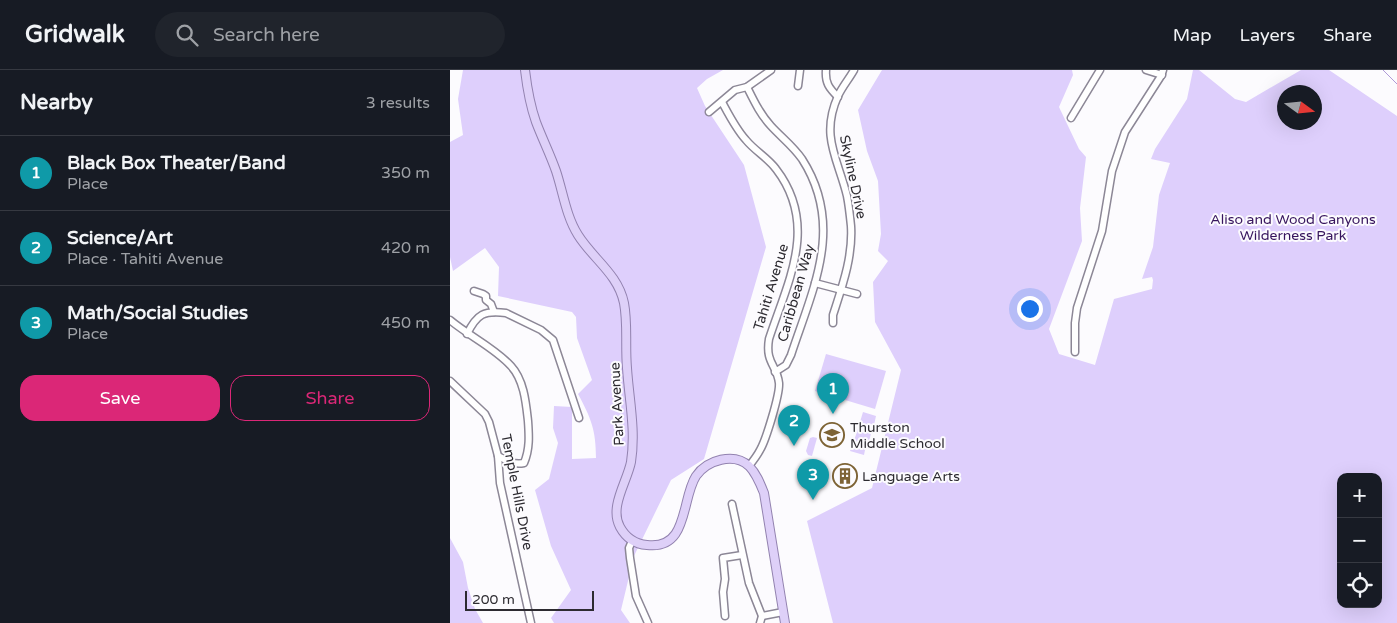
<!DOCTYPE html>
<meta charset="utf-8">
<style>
:root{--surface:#171b24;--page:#20242c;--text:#f1f3f6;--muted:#9ea1a6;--line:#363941;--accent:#db2777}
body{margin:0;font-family:"Varela Round",sans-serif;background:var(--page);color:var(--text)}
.controls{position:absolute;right:15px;bottom:15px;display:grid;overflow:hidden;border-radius:10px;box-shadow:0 5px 20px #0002}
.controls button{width:45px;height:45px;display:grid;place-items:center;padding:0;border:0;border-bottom:1px solid var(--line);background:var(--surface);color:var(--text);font:25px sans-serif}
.compass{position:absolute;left:827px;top:15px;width:45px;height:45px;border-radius:50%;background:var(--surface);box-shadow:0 5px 20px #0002;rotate:105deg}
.scale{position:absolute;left:15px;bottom:12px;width:129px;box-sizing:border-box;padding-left:5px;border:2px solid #2d2b31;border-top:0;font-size:14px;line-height:18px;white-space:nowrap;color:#2d2b31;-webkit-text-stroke:4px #fcfbfe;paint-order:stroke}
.you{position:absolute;left:579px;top:238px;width:18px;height:18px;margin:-12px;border:4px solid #fff;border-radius:50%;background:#1a73e8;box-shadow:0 0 0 8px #1a73e833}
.badge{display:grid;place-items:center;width:32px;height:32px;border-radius:50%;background:var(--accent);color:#fff;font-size:16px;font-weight:700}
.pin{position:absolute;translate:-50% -41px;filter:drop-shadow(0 1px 2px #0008)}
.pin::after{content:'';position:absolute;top:26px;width:18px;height:15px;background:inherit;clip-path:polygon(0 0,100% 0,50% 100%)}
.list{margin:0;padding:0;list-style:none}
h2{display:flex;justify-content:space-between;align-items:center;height:65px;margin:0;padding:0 20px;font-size:21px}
h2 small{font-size:16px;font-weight:400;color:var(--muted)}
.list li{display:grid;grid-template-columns:32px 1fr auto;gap:15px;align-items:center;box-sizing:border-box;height:75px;padding:0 20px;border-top:1px solid var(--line)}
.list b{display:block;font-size:19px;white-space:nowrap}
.list p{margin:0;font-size:16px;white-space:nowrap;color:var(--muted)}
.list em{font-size:16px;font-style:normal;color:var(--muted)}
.actions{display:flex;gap:10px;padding:15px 20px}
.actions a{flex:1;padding:11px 0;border:1px solid var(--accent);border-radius:15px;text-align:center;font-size:18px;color:var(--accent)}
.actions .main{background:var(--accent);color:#fff}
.icon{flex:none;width:28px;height:28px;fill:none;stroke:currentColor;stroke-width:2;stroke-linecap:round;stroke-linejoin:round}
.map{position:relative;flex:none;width:947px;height:553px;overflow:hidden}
header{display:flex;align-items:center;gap:30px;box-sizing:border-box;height:70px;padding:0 25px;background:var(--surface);border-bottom:1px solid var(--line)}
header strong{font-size:24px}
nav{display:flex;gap:28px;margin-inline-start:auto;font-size:18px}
.search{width:350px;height:45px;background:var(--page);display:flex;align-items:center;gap:12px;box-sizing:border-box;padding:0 18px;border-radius:28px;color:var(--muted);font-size:19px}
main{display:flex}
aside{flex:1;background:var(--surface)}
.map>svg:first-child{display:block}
.green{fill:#decffc;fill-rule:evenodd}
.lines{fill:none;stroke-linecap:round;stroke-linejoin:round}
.stream{stroke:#af99d7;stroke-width:1}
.minor-casing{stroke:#8c8796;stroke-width:9}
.major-casing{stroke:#9282af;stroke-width:10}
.minor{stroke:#fff;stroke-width:6}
.major{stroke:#ded0f8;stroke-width:8}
.labels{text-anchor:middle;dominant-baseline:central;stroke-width:4;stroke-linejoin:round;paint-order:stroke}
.street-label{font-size:14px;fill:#2d2b31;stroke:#fcfbfe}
.park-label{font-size:14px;fill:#37155e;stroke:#fcfbfe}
.poi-label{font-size:14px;fill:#2d2b31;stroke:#fcfbfe;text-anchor:start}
</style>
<header>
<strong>Gridwalk</strong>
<div class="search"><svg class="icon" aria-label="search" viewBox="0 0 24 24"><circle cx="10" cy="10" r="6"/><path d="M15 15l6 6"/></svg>Search here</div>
<nav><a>Map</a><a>Layers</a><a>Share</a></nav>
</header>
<main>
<aside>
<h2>Nearby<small>3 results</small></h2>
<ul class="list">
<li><span class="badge" style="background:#0f9aa8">1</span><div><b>Black Box Theater/Band</b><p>Place</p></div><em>350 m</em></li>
<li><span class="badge" style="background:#0f9aa8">2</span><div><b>Science/Art</b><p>Place · Tahiti Avenue</p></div><em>420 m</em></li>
<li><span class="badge" style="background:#0f9aa8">3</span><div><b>Math/Social Studies</b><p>Place</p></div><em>450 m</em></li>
</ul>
<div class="actions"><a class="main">Save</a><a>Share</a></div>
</aside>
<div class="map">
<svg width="947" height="553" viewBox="0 0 947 553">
<rect width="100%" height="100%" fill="#fcfbfe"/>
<g class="green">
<path d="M 13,0 L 273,0 L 257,9 L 247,18 L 255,36 L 294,95 L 316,177 L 254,389 L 221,410 L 184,486 L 171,540 L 180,553 L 104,553 L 101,548 L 121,520 L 101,476 L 85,420 L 99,409 L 108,373 L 103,358 L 104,336 L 122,337 L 122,389 L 146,388 C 146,360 141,348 128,324 L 142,310 L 127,268 L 126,247 L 122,242 L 48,226 L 49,197 L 35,178 L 3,201 L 0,187 L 0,72 L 13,65 L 8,29 Z"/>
<path d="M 432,0 L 622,0 L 623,5 L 609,37 L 629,79 L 636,87 L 630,138 L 632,171 L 599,259 L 609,284 L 645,295 L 664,229 L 702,219 L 703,210 L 702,207 L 692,209 L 703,177 L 709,125 L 720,93 L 701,89 L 705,79 L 737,29 L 743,0 L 749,0 L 785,29 L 796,32 L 851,0 L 879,0 L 947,46 L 947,553 L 383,553 L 357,451 L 422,418 L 451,300 L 425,252 L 423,212 L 438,191 L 428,181 L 431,164 L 428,111 L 417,81 L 408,40 ZM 864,22 L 864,52 L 834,52 L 834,22 ZM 891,407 L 928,407 L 928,534 L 891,534 Z"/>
<path d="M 376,284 L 436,301 L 425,339 L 365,321 Z"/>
<path d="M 413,342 L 426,346 L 424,355 L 417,354 L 423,356 L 418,375 L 416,375 L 414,385 L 400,381 L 407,362 L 413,364 L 407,362 Z"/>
<path d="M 363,367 L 367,368 L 362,386 L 358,385 L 356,381 L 360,368 Z"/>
<path d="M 0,468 L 13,492 L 18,518 L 25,539 L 33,553 L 0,553 Z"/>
</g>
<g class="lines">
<path class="stream" d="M 933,0 L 947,14"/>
<defs>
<g id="minor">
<path d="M 376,0 C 375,13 379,18 388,27"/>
<path d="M 696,0 L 712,5"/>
<path d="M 348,16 L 350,0"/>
<path d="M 297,17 C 304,31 310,44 321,56 C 331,67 343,76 352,89 C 395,156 363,218 341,285 L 336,295 L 325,302"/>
<path d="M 272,32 C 279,45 286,59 296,70 C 305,81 318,88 326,99 C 369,155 338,211 319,269 C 315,293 327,295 329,313 C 330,324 316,370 310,380 C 307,386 303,391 299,396"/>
<path d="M 259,42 L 285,20 L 297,17 L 321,0"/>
<path d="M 621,48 L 650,0"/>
<path d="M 365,213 L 407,224"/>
<path d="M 24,221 L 33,224 L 36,226 L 36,230 L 41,234 L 44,242"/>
<path d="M 0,250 C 19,266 45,278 61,296 C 74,310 76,333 78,351 C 79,365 80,379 74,393 C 64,395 57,391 48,386"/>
<path d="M 383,253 L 383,245 C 392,217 403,187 401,156 C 400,146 399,136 397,126 C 388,89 370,66 388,26 C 392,17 399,9 404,0"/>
<path d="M 17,264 C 27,244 34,240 56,243 L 91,260 L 103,270 L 129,348"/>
<path d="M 625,282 L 625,253 L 627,238 L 652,161 L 662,101 L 675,62 L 711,6 L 713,0"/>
<path d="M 0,311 L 35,344 L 39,352 L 48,386 L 50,413 L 81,553"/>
<path d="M 282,434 L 299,513 L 312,546 L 310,553"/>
<path d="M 182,471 L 179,478 L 180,488 L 186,526 L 198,553"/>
<path d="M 275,546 L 273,522 L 275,509 L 273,488 L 292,485"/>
<path d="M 312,546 L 333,542"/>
</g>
<path id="major" d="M 75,0 C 77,17 80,35 86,52 C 92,68 100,84 106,101 C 113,122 116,146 128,165 C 143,189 168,204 174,233 C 178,254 175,276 177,298 C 179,329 186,360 181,392 C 177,412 159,437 170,457 C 176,468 185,474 197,475 C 239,480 231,429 246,406 C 257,390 284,382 299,396 C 306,403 310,413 314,423 L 335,553"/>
</defs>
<use href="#minor" class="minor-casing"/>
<use href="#major" class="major-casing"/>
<use href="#minor" class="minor"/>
<use href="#major" class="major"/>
</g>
<defs>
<symbol id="school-ring" viewBox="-11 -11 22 22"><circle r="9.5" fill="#fcfbfe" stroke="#7d6335" stroke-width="1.5"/><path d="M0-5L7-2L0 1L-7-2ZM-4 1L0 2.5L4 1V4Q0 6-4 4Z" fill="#7d6335"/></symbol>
<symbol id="building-ring" viewBox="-11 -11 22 22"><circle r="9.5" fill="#fcfbfe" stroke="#7d6335" stroke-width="1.5"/><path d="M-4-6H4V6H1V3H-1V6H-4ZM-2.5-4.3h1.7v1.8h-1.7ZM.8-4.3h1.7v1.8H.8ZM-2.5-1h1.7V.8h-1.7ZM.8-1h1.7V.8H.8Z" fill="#7d6335"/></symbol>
</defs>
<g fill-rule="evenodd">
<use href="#school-ring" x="368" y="351" width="28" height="28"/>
<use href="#building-ring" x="381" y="392" width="28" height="28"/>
</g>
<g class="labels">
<g class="street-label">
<text transform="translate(403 107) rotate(78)">Skyline Drive</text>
<text transform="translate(321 217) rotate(-73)">Tahiti Avenue</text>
<text transform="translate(346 223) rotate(-74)">Caribbean Way</text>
<text transform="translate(167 334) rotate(-93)">Park Avenue</text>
<text transform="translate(67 422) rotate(79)">Temple Hills Drive</text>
</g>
<g class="park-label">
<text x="843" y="149">Aliso and Wood Canyons<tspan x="843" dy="16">Wilderness Park</tspan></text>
</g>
<g class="poi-label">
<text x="400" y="357">Thurston<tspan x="400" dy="16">Middle School</tspan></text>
<text x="412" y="406">Language Arts</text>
</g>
</g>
</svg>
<div class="controls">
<button>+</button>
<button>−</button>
<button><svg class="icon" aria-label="locate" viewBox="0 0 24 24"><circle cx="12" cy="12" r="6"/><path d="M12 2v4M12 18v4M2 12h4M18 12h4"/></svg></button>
</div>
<svg class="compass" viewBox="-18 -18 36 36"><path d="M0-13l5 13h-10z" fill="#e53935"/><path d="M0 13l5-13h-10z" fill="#9ea1a6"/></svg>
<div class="scale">200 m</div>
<div class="you"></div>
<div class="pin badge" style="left:383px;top:344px;background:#0f9aa8">1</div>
<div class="pin badge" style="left:344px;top:376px;background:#0f9aa8">2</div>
<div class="pin badge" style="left:363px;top:430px;background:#0f9aa8">3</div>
</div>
</main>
